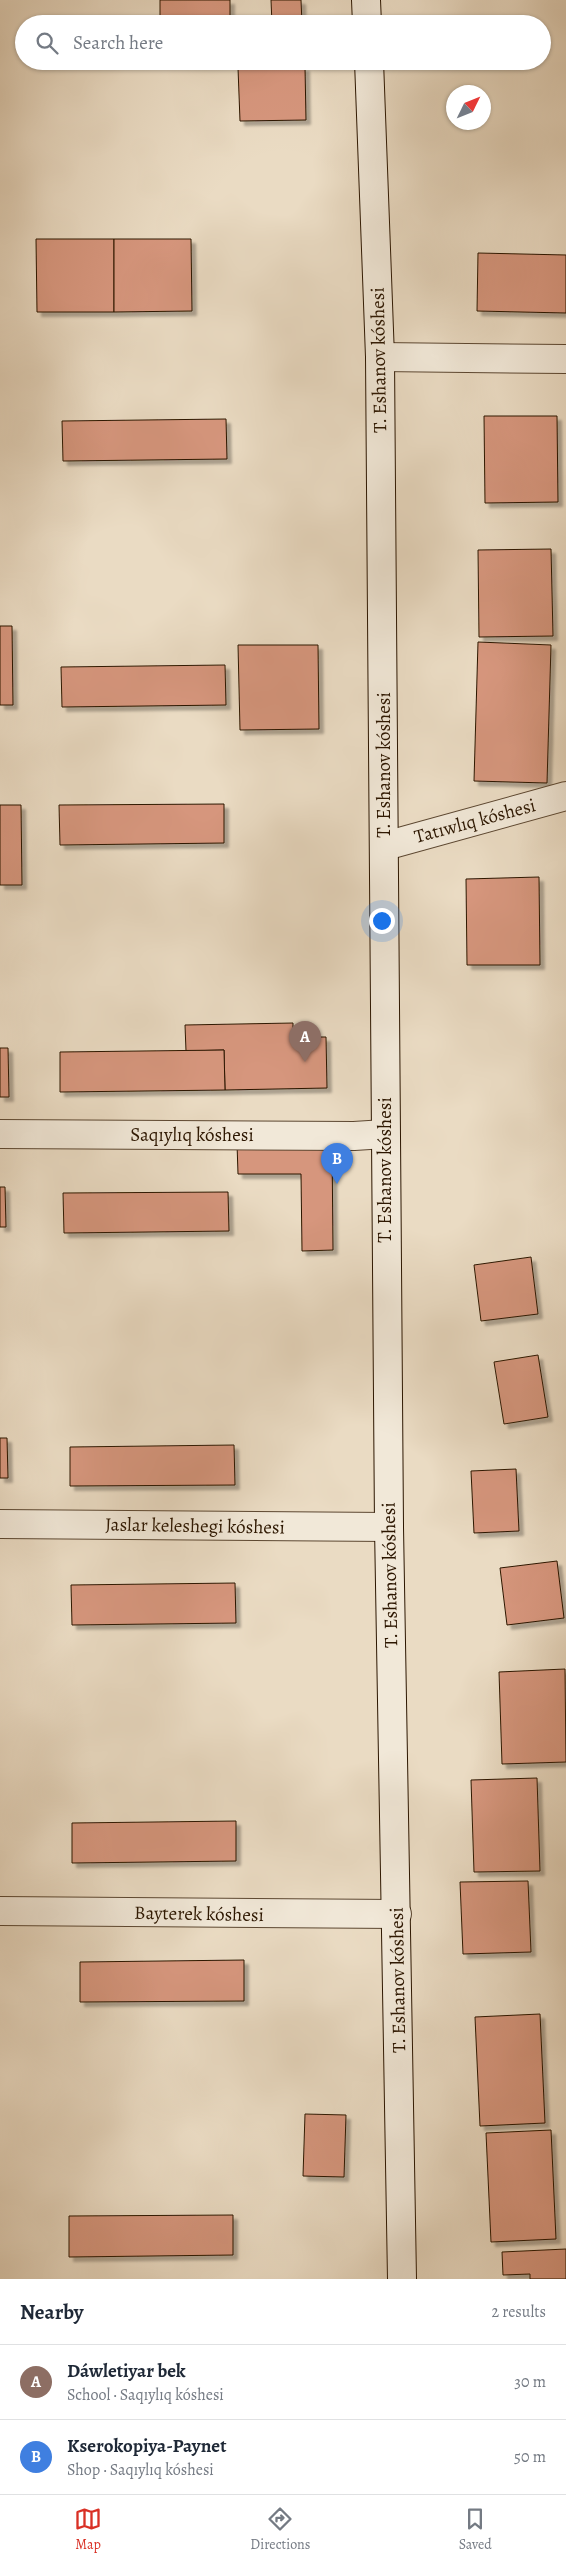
<!DOCTYPE html>
<meta charset="utf-8">
<style>
:root{--surface:#fff;--page:#f2f2f3;--text:#1f2937;--muted:#747a83;--line:#e0e1e3;--accent:#d93025}
body{margin:0;font-family:Alegreya,serif;background:var(--page);color:var(--text)}
.compass{position:absolute;left:446px;top:85px;width:45px;height:45px;border-radius:50%;background:var(--surface);box-shadow:0 1px 4px #0004;rotate:47deg}
.you{position:absolute;left:381px;top:920px;width:18px;height:18px;margin:-12px;border:4px solid #fff;border-radius:50%;background:#1a73e8;box-shadow:0 0 0 8px #1a73e833}
.badge{display:grid;place-items:center;width:32px;height:32px;border-radius:50%;background:var(--accent);color:#fff;font-size:16px;font-weight:700}
.pin{position:absolute;translate:-50% -41px;filter:drop-shadow(0 1px 2px #0008)}
.pin::after{content:'';position:absolute;top:26px;width:18px;height:15px;background:inherit;clip-path:polygon(0 0,100% 0,50% 100%)}
.list{margin:0;padding:0;list-style:none}
h2{display:flex;justify-content:space-between;align-items:center;height:65px;margin:0;padding:0 20px;font-size:21px}
h2 small{font-size:16px;font-weight:400;color:var(--muted)}
.list li{display:grid;grid-template-columns:32px 1fr auto;gap:15px;align-items:center;box-sizing:border-box;height:75px;padding:0 20px;border-top:1px solid var(--line)}
.list b{display:block;font-size:19px;white-space:nowrap}
.list p{margin:0;font-size:16px;white-space:nowrap;color:var(--muted)}
.list em{font-size:16px;font-style:normal;color:var(--muted)}
.icon{flex:none;width:28px;height:28px;fill:none;stroke:currentColor;stroke-width:2;stroke-linecap:round;stroke-linejoin:round}
.map{position:relative;flex:none;width:566px;height:2279px;overflow:hidden}
.search{position:absolute;background:var(--surface);box-shadow:0 1px 4px #0004;left:15px;right:15px;top:15px;height:55px;display:flex;align-items:center;gap:12px;box-sizing:border-box;padding:0 18px;border-radius:28px;color:var(--muted);font-size:19px}
.sheet{height:215px;background:var(--surface)}
nav{display:flex;justify-content:space-around;align-items:center;box-sizing:border-box;height:70px;border-top:1px solid var(--line);background:var(--surface);font-size:14px;color:var(--muted)}
nav a{display:grid;justify-items:center;gap:2px}
nav .on{color:var(--accent)}
.map>svg:first-child{display:block}
.building{fill:#d6967d;stroke:#2c1600;filter:url(#shadow)}
.lines{fill:none;stroke-linecap:round;stroke-linejoin:round}
.minor-casing{stroke:#5c4731;stroke-width:30}
.secondary-casing{stroke:#2c1600;stroke-width:30}
.minor{stroke:#f1e8d8;stroke-width:28}
.secondary{stroke:#f1e8d8;stroke-width:28}
.labels{text-anchor:middle;dominant-baseline:central;stroke-width:4;stroke-linejoin:round;paint-order:stroke}
.street-label{font-size:19px;fill:#2c1600;stroke:#f1e8d8}
</style>
<div class="map">
<svg width="566" height="2279" viewBox="0 0 566 2279">
<defs>
<filter id="shadow"><feDropShadow dx="4.5" dy="4.5" stdDeviation="1" flood-color="#0004"/></filter>
</defs>
<rect width="100%" height="100%" fill="#eadbc3"/>
<filter id="stains"><feTurbulence type="fractalNoise" baseFrequency=".004" numOctaves="4"/><feColorMatrix values="0 0 0 0 .2 0 0 0 0 .09 0 0 0 0 .02 0 0 0 .5 -.17"/></filter>
<radialGradient id="worn" r=".72"><stop offset=".6" stop-color="#630" stop-opacity="0"/><stop offset="1" stop-color="#630" stop-opacity=".3"/></radialGradient>
<g class="building">
<rect x="160" y="0" width="70" height="24"/>
<path d="M 271,0 L 301,0 L 302,24 L 272,24 Z"/>
<path d="M 305,67 L 306,120 L 240,121 L 238,68 Z"/>
<path d="M 36,239 L 114,239 L 114,312 L 37,312 Z"/>
<path d="M 114,239 L 191,239 L 192,311 L 114,312 Z"/>
<path d="M 478,253 L 566,255 L 566,313 L 477,311 Z"/>
<path d="M 484,416 L 557,416 L 558,502 L 485,503 Z"/>
<path d="M 226,419 L 227,459 L 63,461 L 62,421 Z"/>
<path d="M 551,549 L 553,636 L 479,637 L 478,550 Z"/>
<path d="M 0,626 L 12,626 L 13,705 L 0,705 Z"/>
<path d="M 478,642 L 551,645 L 547,783 L 474,781 Z"/>
<path d="M 238,645 L 318,645 L 319,729 L 240,730 Z"/>
<path d="M 225,665 L 226,705 L 62,707 L 61,667 Z"/>
<path d="M 224,804 L 224,843 L 60,845 L 59,805 Z"/>
<path d="M 0,805 L 21,805 L 22,885 L 0,885 Z"/>
<path d="M 539,877 L 540,965 L 467,965 L 466,879 Z"/>
<path d="M 293,1023 L 293,1037 L 326,1037 L 327,1088 L 225,1090 L 224,1050 L 186,1051 L 185,1025 Z"/>
<path d="M 0,1048 L 8,1048 L 9,1097 L 0,1097 Z"/>
<path d="M 224,1050 L 225,1090 L 60,1092 L 60,1052 Z"/>
<path d="M 237,1143 L 332,1143 L 333,1250 L 302,1251 L 301,1174 L 238,1174 Z"/>
<path d="M 0,1187 L 5,1187 L 6,1227 L 0,1227 Z"/>
<path d="M 228,1192 L 229,1231 L 64,1233 L 63,1193 Z"/>
<path d="M 531,1257 L 538,1314 L 481,1321 L 474,1265 Z"/>
<path d="M 538,1355 L 548,1417 L 504,1424 L 494,1362 Z"/>
<path d="M 0,1438 L 7,1438 L 8,1478 L 0,1478 Z"/>
<path d="M 234,1445 L 235,1485 L 70,1486 L 70,1447 Z"/>
<path d="M 516,1469 L 519,1531 L 474,1533 L 471,1471 Z"/>
<path d="M 557,1561 L 564,1618 L 507,1625 L 500,1568 Z"/>
<path d="M 235,1583 L 236,1623 L 72,1625 L 71,1585 Z"/>
<path d="M 565,1669 L 566,1762 L 502,1764 L 499,1672 Z"/>
<path d="M 537,1778 L 540,1871 L 474,1872 L 471,1780 Z"/>
<path d="M 236,1821 L 236,1861 L 72,1863 L 72,1823 Z"/>
<path d="M 528,1881 L 531,1952 L 463,1954 L 460,1882 Z"/>
<path d="M 244,1960 L 244,2001 L 80,2002 L 80,1962 Z"/>
<path d="M 540,2014 L 545,2123 L 480,2126 L 475,2017 Z"/>
<path d="M 305,2114 L 346,2115 L 344,2177 L 303,2176 Z"/>
<path d="M 551,2130 L 556,2239 L 491,2242 L 486,2133 Z"/>
<path d="M 233,2215 L 233,2255 L 69,2257 L 69,2216 Z"/>
<path d="M 566,2249 L 566,2279 L 530,2279 L 530,2274 L 503,2275 L 502,2252 Z"/>
</g>
<g class="lines">
<defs>
<g id="minor">
<path d="M 380,357 L 566,359"/>
<path d="M 385,846 L 566,796"/>
<path d="M 0,1134 L 354,1136 L 385,1134"/>
<path d="M 0,1524 L 389,1527"/>
<path d="M 0,1911 L 397,1914"/>
</g>
<g id="secondary">
<path d="M 366,0 L 367,24"/>
<path d="M 369,61 L 380,357 L 389,1527 L 402,2279"/>
</g>
</defs>
<use href="#minor" class="minor-casing"/>
<use href="#secondary" class="secondary-casing"/>
<use href="#minor" class="minor"/>
<use href="#secondary" class="secondary"/>
</g>
<g class="labels">
<g class="street-label">
<text transform="translate(379 360) rotate(-91)">T. Eshanov kóshesi</text>
<text transform="translate(384 765) rotate(-90)">T. Eshanov kóshesi</text>
<text transform="translate(475 821) rotate(-15)">Tatıwlıq kóshesi</text>
<text x="192" y="1135">Saqıylıq kóshesi</text>
<text transform="translate(385 1170) rotate(-90)">T. Eshanov kóshesi</text>
<text transform="translate(195 1526) rotate(1)">Jaslar keleshegi kóshesi</text>
<text transform="translate(390 1575) rotate(-91)">T. Eshanov kóshesi</text>
<text transform="translate(199 1914) rotate(1)">Bayterek kóshesi</text>
<text transform="translate(398 1980) rotate(-91)">T. Eshanov kóshesi</text>
</g>
</g>
<rect width="100%" height="100%" filter="url(#stains)"/>
<rect width="100%" height="100%" fill="url(#worn)"/>
</svg>
<svg class="compass" viewBox="-18 -18 36 36"><path d="M0-13l5 13h-10z" fill="#e53935"/><path d="M0 13l5-13h-10z" fill="#747a83"/></svg>
<div class="you"></div>
<div class="pin badge" style="left:305px;top:1062px;background:#8d6e63">A</div>
<div class="pin badge" style="left:337px;top:1184px;background:#3f7fe0">B</div>
<div class="search"><svg class="icon" aria-label="search" viewBox="0 0 24 24"><circle cx="10" cy="10" r="6"/><path d="M15 15l6 6"/></svg>Search here</div>
</div>
<section class="sheet">
<h2>Nearby<small>2 results</small></h2>
<ul class="list">
<li><span class="badge" style="background:#8d6e63">A</span><div><b>Dáwletiyar bek</b><p>School · Saqıylıq kóshesi</p></div><em>30 m</em></li>
<li><span class="badge" style="background:#3f7fe0">B</span><div><b>Kserokopiya-Paynet</b><p>Shop · Saqıylıq kóshesi</p></div><em>50 m</em></li>
</ul>
</section>
<nav>
<a class="on"><svg class="icon" aria-label="map" viewBox="0 0 24 24"><path d="M3 6l6-2 6 2 6-2v14l-6 2-6-2-6 2zM9 4v14M15 6v14"/></svg>Map</a>
<a><svg class="icon" aria-label="directions" viewBox="0 0 24 24"><path d="M12 3l9 9-9 9-9-9zM9 14v-3h6M13 9l2 2-2 2"/></svg>Directions</a>
<a><svg class="icon" aria-label="saved" viewBox="0 0 24 24"><path d="M7 4h10v16l-5-4-5 4z"/></svg>Saved</a>
</nav>
